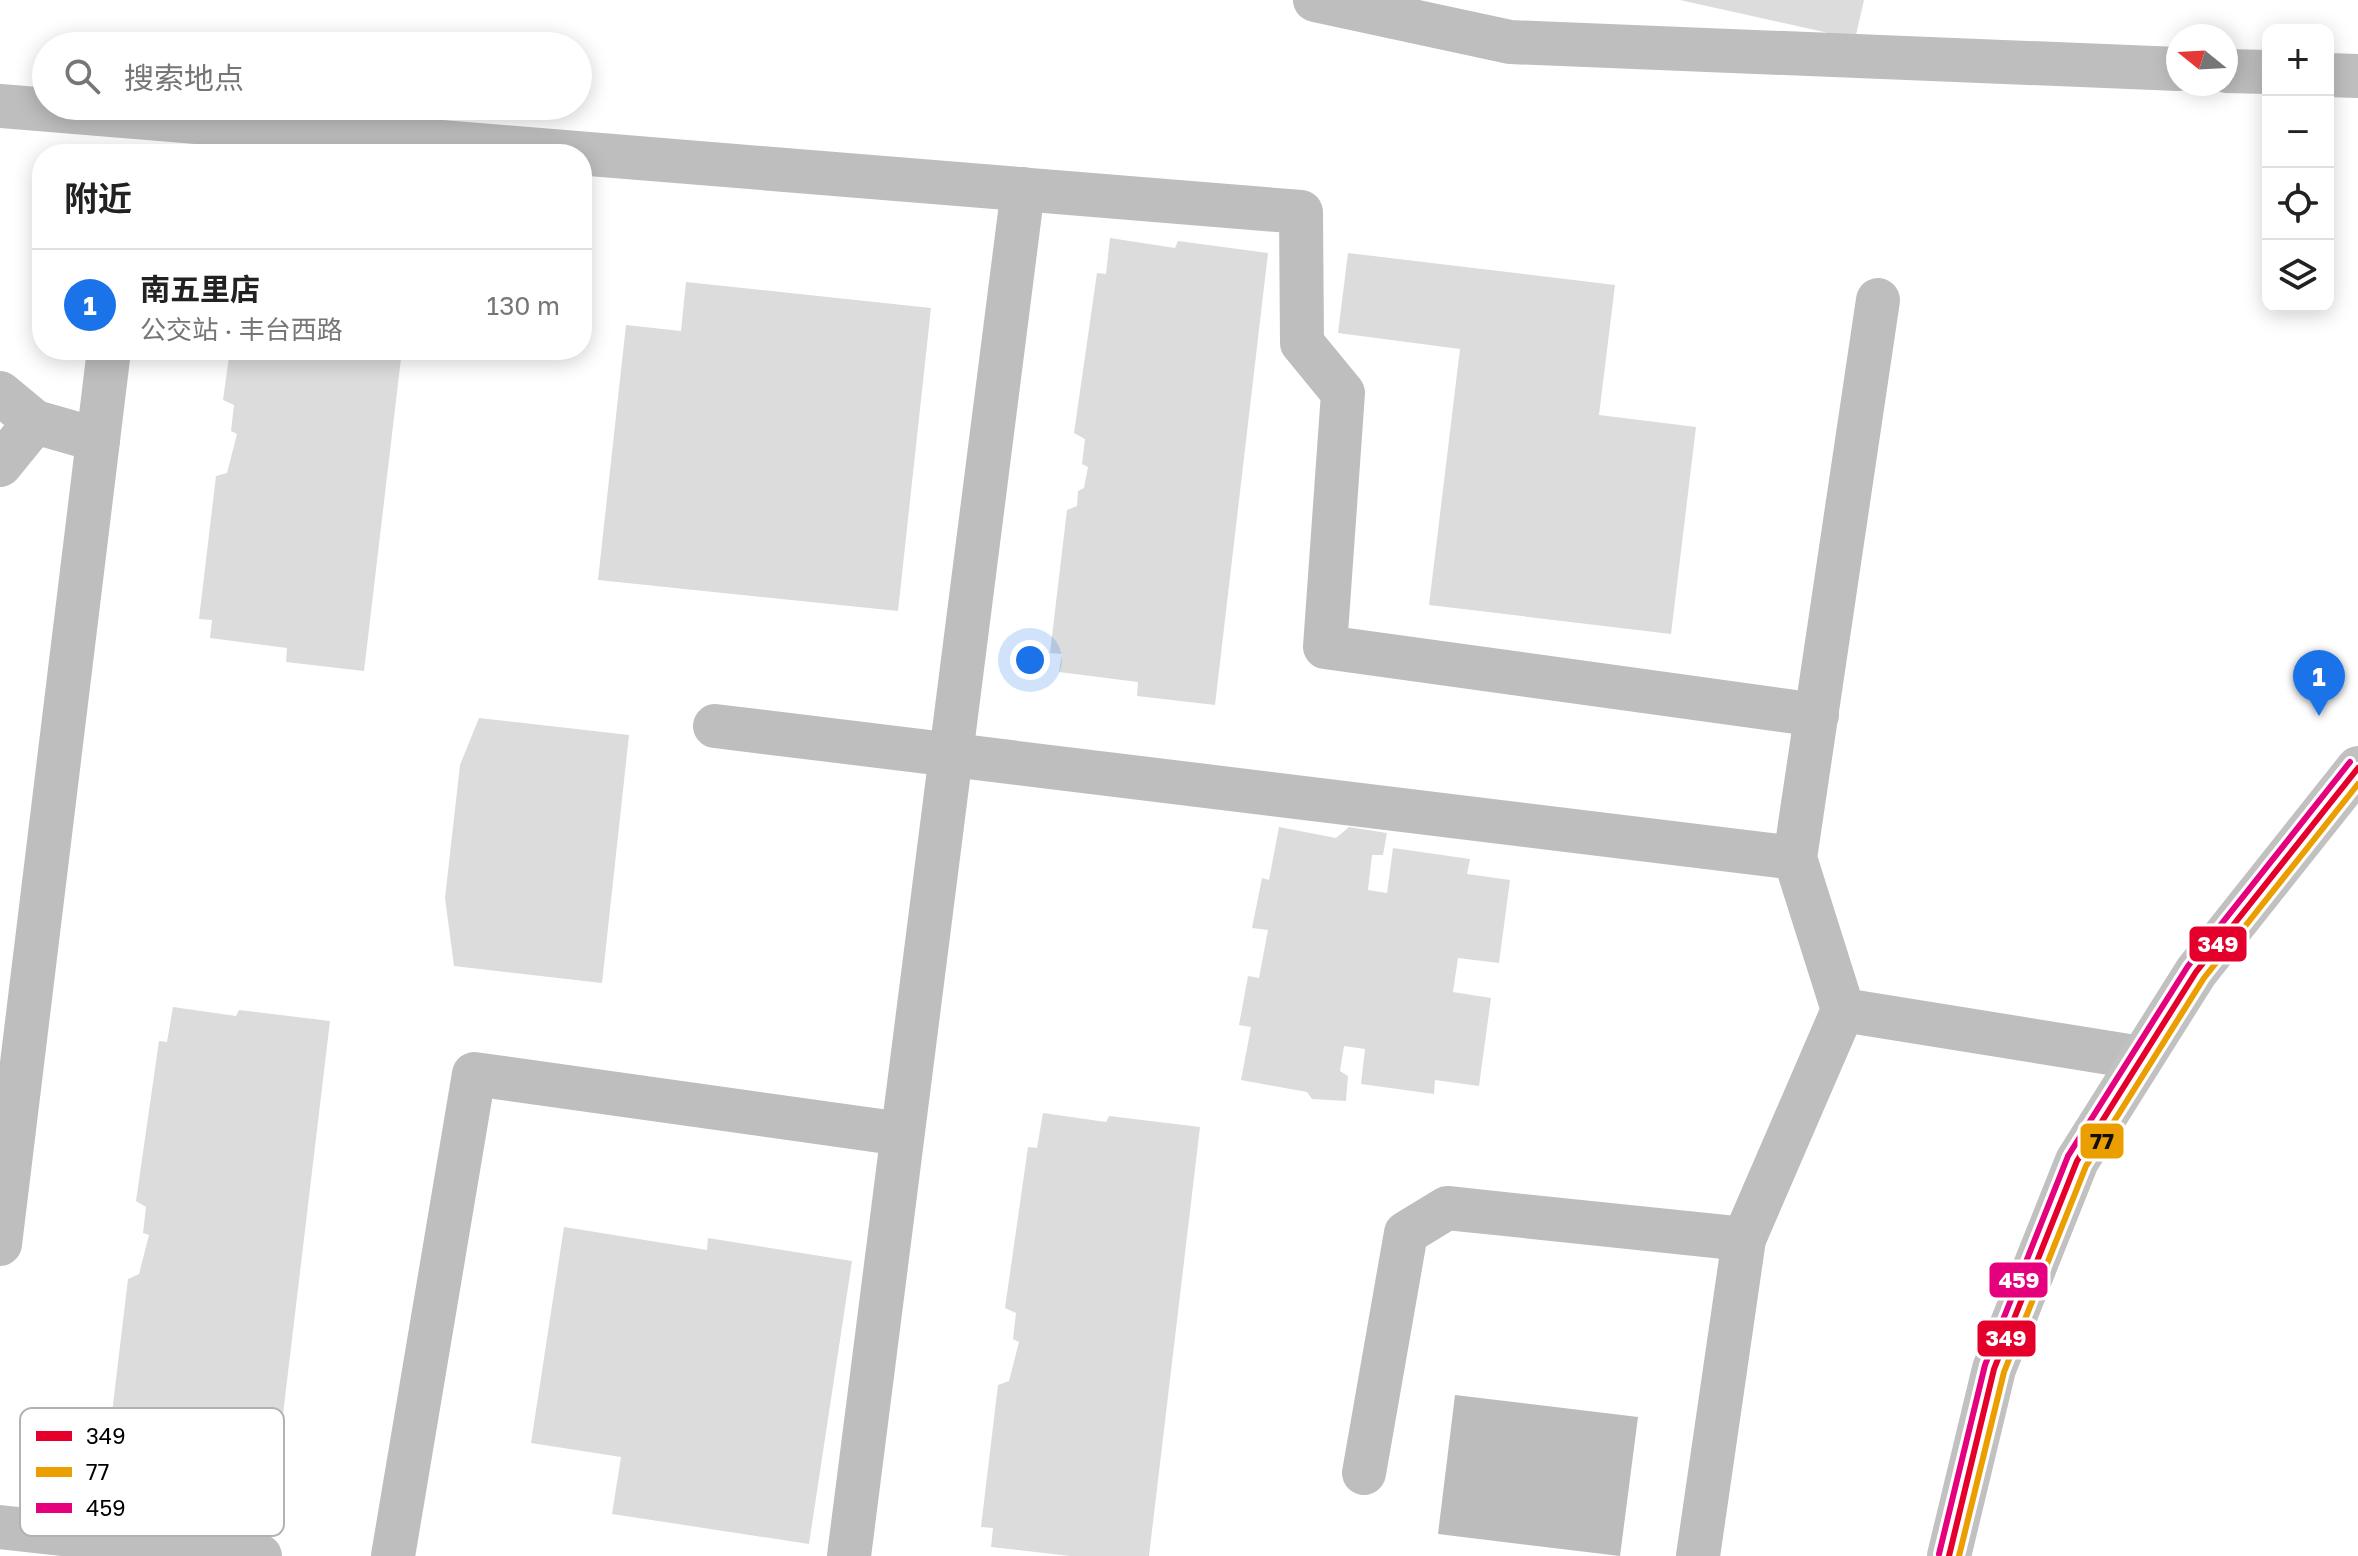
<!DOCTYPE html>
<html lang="zh">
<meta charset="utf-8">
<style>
:root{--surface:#fff;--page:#f6f6f6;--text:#222;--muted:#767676;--line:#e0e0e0;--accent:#1a73e8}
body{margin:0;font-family:"Golos Text","Noto Sans SC",sans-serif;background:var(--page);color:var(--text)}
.controls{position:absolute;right:24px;top:24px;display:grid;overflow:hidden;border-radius:16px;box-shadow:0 4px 20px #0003}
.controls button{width:72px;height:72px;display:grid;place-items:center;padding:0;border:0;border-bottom:2px solid var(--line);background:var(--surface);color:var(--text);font:40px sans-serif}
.compass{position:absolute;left:2166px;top:24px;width:72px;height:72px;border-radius:50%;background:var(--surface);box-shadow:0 4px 20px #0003;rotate:288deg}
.you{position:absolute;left:1030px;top:660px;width:28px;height:28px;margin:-20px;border:6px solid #fff;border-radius:50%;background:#1a73e8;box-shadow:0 0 0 12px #1a73e833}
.badge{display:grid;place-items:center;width:52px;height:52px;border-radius:50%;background:var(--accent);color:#fff;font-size:26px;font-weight:700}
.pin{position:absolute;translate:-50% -66px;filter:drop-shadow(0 2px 4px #0008)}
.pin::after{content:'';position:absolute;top:42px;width:28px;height:24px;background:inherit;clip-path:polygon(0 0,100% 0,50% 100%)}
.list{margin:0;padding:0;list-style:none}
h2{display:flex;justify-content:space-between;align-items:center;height:104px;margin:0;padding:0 32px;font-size:34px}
h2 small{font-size:26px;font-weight:400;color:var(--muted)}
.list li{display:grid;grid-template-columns:52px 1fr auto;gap:24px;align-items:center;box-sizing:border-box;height:112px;padding:0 32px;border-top:2px solid var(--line)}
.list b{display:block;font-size:30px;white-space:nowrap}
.list p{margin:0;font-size:26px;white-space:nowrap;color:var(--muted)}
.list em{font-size:26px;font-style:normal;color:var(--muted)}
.icon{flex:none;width:44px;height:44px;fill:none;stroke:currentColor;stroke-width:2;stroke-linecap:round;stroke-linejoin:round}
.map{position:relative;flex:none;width:2358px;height:1556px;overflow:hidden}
.search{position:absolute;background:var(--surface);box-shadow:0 4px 20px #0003;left:32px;top:32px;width:560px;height:88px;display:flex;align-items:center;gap:20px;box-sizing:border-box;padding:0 28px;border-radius:44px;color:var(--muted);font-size:30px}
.panel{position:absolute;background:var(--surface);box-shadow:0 4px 20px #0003;left:32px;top:144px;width:560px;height:216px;border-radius:32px}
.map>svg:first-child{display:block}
.water{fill:#bcbcbc}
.building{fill:#dcdcdc}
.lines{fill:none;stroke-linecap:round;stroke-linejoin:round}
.minor{stroke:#bebebe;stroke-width:44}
.secondary{stroke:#c1c1c1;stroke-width:44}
.bus-1-casing{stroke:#fff;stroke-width:12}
.bus-2-casing{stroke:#fff;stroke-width:12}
.bus-3-casing{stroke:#fff;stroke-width:12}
.bus-1{stroke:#e4002b;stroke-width:6}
.bus-2{stroke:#eb9e00;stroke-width:6}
.bus-3{stroke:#e5007d;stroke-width:6}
.key{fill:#fff;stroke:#b2b2b2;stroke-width:2}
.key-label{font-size:22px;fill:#000}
.line-badge{stroke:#fff;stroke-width:3}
.badge-label{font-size:22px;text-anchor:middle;font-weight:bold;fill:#fff}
.pale-badge-label{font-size:22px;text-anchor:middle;font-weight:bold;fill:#111}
</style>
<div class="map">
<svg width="2358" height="1556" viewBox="0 0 2358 1556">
<rect width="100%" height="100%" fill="#fff"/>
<path class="water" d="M 1455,1395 L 1638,1417 L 1620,1556 L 1438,1534 Z"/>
<g class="building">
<path d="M 1680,0 L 1864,0 L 1855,39 Z"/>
<path d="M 1110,238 L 1175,248 L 1178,241 L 1268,253 L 1215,705 L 1137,696 L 1138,682 L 1059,672 L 1062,654 L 1050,653 L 1067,510 L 1077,506 L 1078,491 L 1084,488 L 1088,467 L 1082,464 L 1085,439 L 1074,433 L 1097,273 L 1106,274 Z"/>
<path d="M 1348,253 L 1615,285 L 1599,415 L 1696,427 L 1671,634 L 1429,605 L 1460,349 L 1338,333 Z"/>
<path d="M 686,282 L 931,308 L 898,611 L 598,580 L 626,325 L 681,331 Z"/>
<path d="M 230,350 L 402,350 L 364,671 L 286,662 L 287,648 L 210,638 L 212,620 L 199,619 L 216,476 L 227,473 L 237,434 L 231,431 L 234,405 L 223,400 Z"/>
<path d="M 479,718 L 629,735 L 602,983 L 454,966 L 445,898 L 460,765 Z"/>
<path d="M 1279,827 L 1336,838 L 1349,827 L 1387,833 L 1383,855 L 1372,855 L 1368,890 L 1387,893 L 1393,848 L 1470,859 L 1467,874 L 1510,880 L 1499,963 L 1458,958 L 1453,992 L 1491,998 L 1479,1086 L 1435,1080 L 1434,1094 L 1361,1084 L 1365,1049 L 1344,1046 L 1340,1071 L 1348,1076 L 1346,1101 L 1312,1099 L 1307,1092 L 1241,1080 L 1251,1027 L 1239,1025 L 1248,976 L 1259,978 L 1268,930 L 1252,928 L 1262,878 L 1269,880 Z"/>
<path d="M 173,1007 L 236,1016 L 239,1010 L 330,1021 L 276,1473 L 198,1464 L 200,1450 L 122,1441 L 123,1422 L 111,1421 L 128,1279 L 139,1274 L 149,1235 L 143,1233 L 146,1207 L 136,1201 L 159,1041 L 167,1042 Z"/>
<path d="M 1043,1113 L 1106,1122 L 1109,1116 L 1200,1127 L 1149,1556 L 1070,1556 L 991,1547 L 993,1528 L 981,1527 L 998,1385 L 1009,1381 L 1019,1342 L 1013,1339 L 1016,1313 L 1005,1308 L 1028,1147 L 1037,1148 Z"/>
<path d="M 564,1227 L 707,1250 L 708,1238 L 852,1261 L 809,1544 L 612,1514 L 621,1457 L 531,1443 Z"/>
</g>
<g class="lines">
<g class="minor">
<path d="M 1315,0 L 1510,42 L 2178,69"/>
<path d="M 2226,71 L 2268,72"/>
<path d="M 2328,75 L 2358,76"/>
<path d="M 0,106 L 1301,212 L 1302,343 L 1343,393 L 1325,647 L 1817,715"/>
<path d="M 1878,300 L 1795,858 L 1843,1010 L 2141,1058"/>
<path d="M 0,393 L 35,422 L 98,440"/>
<path d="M 0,465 L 35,422"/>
<path d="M 715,726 L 1795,858"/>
<path d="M 0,1244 L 109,350"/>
<path d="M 1364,1473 L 1406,1233 L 1447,1208 L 1744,1239"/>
<path d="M 0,1527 L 260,1556"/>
<path d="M 393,1556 L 474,1074 L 902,1134"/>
<path d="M 849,1556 L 1023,189"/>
<path d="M 1698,1556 L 1744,1239 L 1843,1010"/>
</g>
<path class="secondary" d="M 1949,1556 L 1994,1369 L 2077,1161 L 2196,972 L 2358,768"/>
<defs>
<path id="bus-1" d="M 1949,1556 L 1994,1369 L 2077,1161 L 2196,972 L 2358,768"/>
<path id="bus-2" d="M 1959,1556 L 2004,1372 L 2086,1166 L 2204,978 L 2358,784"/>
<path id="bus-3" d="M 1939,1554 L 1985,1365 L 2068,1156 L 2188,966 L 2350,762"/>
</defs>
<use href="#bus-1" class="bus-1-casing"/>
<use href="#bus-2" class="bus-2-casing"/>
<use href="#bus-3" class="bus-3-casing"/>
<use href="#bus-1" class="bus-1"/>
<use href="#bus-2" class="bus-2"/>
<use href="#bus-3" class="bus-3"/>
</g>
<rect x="20" y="1408" width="264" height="128" rx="12" class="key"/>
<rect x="36" y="1431" width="36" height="10" fill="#e4002b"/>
<rect x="36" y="1467" width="36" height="10" fill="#eb9e00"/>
<rect x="36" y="1503" width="36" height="10" fill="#e5007d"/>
<g class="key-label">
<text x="86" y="1444">349</text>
<text x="86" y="1480">77</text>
<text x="86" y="1516">459</text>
</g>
<g class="line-badge">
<rect x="2188" y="925" width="60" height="38" rx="8" fill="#e4002b"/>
<rect x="2079" y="1122" width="46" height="38" rx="8" fill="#eb9e00"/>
<rect x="1988" y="1261" width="61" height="38" rx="8" fill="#e5007d"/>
<rect x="1976" y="1319" width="61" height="39" rx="8" fill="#e4002b"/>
</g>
<g class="badge-label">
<text x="2218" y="952">349</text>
<text x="2019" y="1288">459</text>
<text x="2006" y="1346">349</text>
</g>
<g class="pale-badge-label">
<text x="2102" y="1149">77</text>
</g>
</svg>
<div class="controls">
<button>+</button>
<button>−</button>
<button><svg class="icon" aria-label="locate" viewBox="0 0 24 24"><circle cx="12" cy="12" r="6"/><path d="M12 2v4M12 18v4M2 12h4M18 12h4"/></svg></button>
<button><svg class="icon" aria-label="layers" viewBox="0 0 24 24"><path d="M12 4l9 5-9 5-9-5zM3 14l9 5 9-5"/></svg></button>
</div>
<svg class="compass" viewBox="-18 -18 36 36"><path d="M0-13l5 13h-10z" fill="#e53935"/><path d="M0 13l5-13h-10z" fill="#767676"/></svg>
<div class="you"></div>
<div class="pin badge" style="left:2319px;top:716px">1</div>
<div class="search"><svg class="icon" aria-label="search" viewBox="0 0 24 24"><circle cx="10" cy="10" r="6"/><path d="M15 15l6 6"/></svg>搜索地点</div>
<section class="panel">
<h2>附近<small></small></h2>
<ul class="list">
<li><span class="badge">1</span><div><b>南五里店</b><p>公交站 · 丰台西路</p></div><em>130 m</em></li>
</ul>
</section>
</div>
